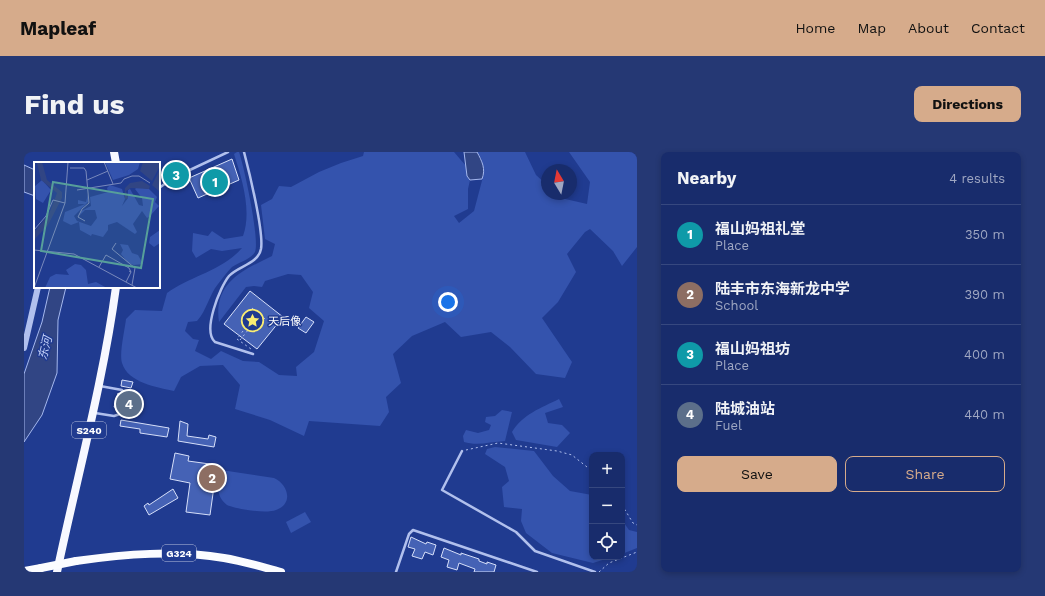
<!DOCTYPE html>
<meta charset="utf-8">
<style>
:root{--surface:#182c6c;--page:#253874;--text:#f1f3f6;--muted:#9fa7c2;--line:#36487f;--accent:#d6ab8b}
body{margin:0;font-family:"Work Sans","Noto Sans SC",sans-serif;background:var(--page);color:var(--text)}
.controls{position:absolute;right:12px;bottom:12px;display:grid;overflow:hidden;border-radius:8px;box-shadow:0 2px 6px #0003}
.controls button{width:36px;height:36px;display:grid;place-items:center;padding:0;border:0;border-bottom:1px solid var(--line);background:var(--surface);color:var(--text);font:20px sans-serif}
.compass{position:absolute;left:517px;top:12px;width:36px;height:36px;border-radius:50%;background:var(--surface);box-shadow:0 2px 6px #0003;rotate:350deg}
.you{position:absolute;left:424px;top:150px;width:14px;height:14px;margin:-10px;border:3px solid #fff;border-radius:50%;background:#1a73e8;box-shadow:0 0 0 6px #1a73e833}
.badge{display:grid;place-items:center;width:26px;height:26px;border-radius:50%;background:var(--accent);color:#fff;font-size:13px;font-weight:700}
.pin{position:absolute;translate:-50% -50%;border:2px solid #fff;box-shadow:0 1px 4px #0006}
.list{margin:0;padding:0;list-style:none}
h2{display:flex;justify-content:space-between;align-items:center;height:52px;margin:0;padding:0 16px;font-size:17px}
h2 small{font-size:13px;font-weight:400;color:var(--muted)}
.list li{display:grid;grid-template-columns:26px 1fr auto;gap:12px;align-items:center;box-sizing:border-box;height:60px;padding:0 16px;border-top:1px solid var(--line)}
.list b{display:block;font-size:15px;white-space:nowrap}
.list p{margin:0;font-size:13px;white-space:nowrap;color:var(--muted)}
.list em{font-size:13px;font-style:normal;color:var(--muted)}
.actions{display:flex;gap:8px;padding:12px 16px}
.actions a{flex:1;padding:9px 0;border:1px solid var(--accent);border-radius:8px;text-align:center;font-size:14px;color:var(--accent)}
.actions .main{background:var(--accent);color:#111}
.icon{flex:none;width:22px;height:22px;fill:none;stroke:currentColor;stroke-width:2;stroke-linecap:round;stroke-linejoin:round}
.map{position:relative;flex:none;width:613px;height:420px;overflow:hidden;border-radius:8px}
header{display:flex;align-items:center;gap:24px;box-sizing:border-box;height:56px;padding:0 20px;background:var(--accent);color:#111}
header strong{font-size:19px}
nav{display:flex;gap:22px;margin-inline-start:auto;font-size:14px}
.intro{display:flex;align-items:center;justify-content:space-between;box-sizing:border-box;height:96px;padding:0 24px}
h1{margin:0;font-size:28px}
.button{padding:10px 18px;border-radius:8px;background:var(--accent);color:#111;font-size:14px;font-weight:700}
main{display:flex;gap:24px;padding:0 24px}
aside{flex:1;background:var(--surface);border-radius:8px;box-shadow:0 2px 6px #0003}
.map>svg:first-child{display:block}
.green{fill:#3453ad}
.water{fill:#314584;stroke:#a5b8ee}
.building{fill:#4562b5;stroke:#d6dff9}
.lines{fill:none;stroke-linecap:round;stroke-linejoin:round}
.path{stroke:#b1c0ed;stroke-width:1;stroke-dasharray:2 3;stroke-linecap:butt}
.service{stroke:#b1c0ed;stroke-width:2.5}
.tertiary{stroke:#b1c0ed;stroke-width:6}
.primary{stroke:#f7f8ff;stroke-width:8}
.trunk{stroke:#fbfcff;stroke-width:8}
.trunk-bridge{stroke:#fbfcff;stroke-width:8}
.labels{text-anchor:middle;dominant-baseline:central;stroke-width:3;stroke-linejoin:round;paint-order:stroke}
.shield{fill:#203b90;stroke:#bcc4de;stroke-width:1}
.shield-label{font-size:10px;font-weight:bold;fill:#fff}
.poi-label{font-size:11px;fill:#fff;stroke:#203b90;text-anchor:start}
.water-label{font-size:12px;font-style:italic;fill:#bdcbf4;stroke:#203b90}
.inset-road{fill:none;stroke:#7989bc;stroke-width:1}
.view{fill:#579f9a;fill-opacity:0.15;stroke:#579f9a;stroke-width:2}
.inset-edge{fill:none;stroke:#fff;stroke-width:2}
</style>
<header>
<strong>Mapleaf</strong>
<nav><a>Home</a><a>Map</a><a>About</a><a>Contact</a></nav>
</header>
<div class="intro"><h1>Find us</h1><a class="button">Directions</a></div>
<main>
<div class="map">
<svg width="613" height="420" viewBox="0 0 613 420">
<rect width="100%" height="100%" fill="#203b90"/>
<g class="green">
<path d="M 213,0 L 215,0 C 220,14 236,88 231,100 C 226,108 215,110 208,115 C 203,120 198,127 194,132 C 185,143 183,158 173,169 L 164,170 L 161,179 L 169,187 L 175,188 L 171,199 L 187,207 L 197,199 L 219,209 L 235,210 L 255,223 L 273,224 L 272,215 L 290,200 L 300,169 L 285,156 L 289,140 L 277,123 L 264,122 L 241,129 L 238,135 L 230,134 L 222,135 L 195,170 C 189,131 219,118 248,104 L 251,92 L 241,87 L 237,53 L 248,47 L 255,34 L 267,35 L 295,20 L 317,11 L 339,4 L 340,0 L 430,0 L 442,14 L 443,24 L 446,28 L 444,37 L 444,57 L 430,64 L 435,71 L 450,59 L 460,21 L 458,8 L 453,0 L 501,0 L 512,23 L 523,33 L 523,42 L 532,42 L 537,46 L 563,52 L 566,30 L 545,0 L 613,0 L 613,95 L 598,114 L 589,99 L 566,77 L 561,80 L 543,102 L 552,120 L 534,150 L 518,166 L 548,210 L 541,226 L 512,222 L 486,195 L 467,180 L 437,185 L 421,170 L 388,184 L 369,202 L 377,231 L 362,245 L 365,260 L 356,274 L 285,269 L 280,284 L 246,268 L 211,257 L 216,233 L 199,213 L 176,214 L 157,225 L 150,239 C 133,235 104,231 98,211 C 95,202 101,177 102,167 L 111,158 L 138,159 L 143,141 C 166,124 198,119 218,96 L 198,99 L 187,97 L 172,106 L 168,99 L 169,81 L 184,84 L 188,79 L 200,87 L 219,84 C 228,59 218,27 210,2 Z"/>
<path d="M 535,247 L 539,255 L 521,261 L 524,271 L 538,273 L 546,281 L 533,295 L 492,288 L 488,280 C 499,262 517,256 535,247 Z"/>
<path d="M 478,258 L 488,260 L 481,289 C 466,290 453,294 440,290 L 439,284 L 442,278 L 454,281 L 465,278 L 467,273 L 461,270 L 462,265 L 471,264 Z"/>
<path d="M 471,295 L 510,299 L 529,324 L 546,339 L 568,343 L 568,405 L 588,405 L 569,411 L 528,401 L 502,381 L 497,369 L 498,357 L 480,355 L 478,335 L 485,329 L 481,315 L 461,302 L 463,297 Z"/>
<path d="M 197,318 L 250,326 C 264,332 270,352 252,358 C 242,362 212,357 203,353 C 192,344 192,333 202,324 L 196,323 Z"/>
<path d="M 281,360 L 287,370 L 267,381 L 262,370 Z"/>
<path d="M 598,368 L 605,378 L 613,380 L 613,396 L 598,402 Z"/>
</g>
<g class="water">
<path d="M 440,0 L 453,0 C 458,9 462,17 458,27 L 446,28 L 443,24 Z"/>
<path d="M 0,13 L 11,18 L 11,44 L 0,40 Z"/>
<path d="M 26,135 L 42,135 L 34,168 L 33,221 L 18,263 L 0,290 L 0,222 L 18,170 Z"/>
</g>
<g class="building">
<path d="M 208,7 L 215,28 L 174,46 L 165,26 Z"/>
<path d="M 226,139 L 259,165 L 233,197 L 200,172 Z"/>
<path d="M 282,165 L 290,170 L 282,181 L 274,176 Z"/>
<path d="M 98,228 L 109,230 L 107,236 L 97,234 Z"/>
<path d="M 94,241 L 100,245 L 104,243 L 112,245 L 109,260 L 101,258 L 99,254 L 95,256 L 90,255 Z"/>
<path d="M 97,268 L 145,276 L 143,285 L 116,281 L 116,277 L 96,274 Z"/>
<path d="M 156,269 L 164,272 L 163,284 L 184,287 L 185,283 L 192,285 L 190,295 L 154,289 Z"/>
<path d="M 151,301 L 165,304 L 164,309 L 193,313 L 186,363 L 162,360 L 166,331 L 146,327 Z"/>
<path d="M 149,337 L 154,346 L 125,363 L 120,354 L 124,351 L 125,353 Z"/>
<path d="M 387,385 L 402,392 L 403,390 L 412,393 L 409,403 L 401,400 L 398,407 L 388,404 L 391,397 L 384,395 Z"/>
<path d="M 420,396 L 437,403 L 437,401 L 455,407 L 455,409 L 463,412 L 463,410 L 472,413 L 470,420 L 450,420 L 451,417 L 435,411 L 433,418 L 423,415 L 425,408 L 417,405 Z"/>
</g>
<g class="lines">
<g class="path">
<path d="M 228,156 L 241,167 L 230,180 L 217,170 Z"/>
<path d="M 222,175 L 213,187 L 227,197"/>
<path d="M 216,188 L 225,177"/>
<path d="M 442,298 L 474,291 L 533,299 L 548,303 L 568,319"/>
<path d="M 598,353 L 609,371 L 613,373"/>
<path d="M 575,420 L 585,411 L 613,400"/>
</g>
<g class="service">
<path d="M 220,0 C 225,19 240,80 237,97 C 234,112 214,114 205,124 C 196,135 178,179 191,190 L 229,202"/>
<path d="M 153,24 L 204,0"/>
<path d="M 135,36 L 152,24"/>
<path d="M 76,234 L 98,238 L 101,242"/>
<path d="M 71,261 L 90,264 L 96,262 L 98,257"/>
<path d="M 438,299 L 418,338 L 492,380 L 511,399 L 571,420"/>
<path d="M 372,420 L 385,382 L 389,378 L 513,420"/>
</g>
<path class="tertiary" d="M 0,196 L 14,135"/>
<g class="primary">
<path d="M 90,0 L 92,11"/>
<path d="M 33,420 C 53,325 79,231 92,135"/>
</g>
<g class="trunk">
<path d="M 52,409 C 102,402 150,398 200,406 C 219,409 238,415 257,420"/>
<path d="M 0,419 L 17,416"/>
</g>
<path class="trunk-bridge" d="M 17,416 L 52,409"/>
</g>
<defs>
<symbol id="sight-ring" viewBox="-11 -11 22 22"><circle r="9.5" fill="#203b90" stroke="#faed72" stroke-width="1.5"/><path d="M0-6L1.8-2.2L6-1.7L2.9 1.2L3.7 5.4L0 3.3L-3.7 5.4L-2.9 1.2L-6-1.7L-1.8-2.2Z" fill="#faed72"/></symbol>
</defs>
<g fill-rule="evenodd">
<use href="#sight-ring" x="216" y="156" width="25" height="25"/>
</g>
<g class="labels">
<g class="shield">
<rect x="48" y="270" width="34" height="16" rx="3"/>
<rect x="138" y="393" width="34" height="16" rx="3"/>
</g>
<g class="shield-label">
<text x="65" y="278">S240</text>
<text x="155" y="401">G324</text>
</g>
<g class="poi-label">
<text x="244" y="169">天后像</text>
</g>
<g class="water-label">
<text transform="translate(21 196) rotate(-76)">东河</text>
</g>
</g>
<g transform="translate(10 10)">
<rect width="126" height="126" fill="#203b90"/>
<path d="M 71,0 L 106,0 L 104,7 L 95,13 L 79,18 ZM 8,18 L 17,28 L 9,41 L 2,37 L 1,25 L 0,27 L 0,25 ZM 76,23 L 88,27 L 91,37 L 88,44 L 94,36 L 94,28 L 96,27 L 105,43 L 109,44 L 108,36 L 101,27 L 103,25 L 115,27 L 123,35 L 121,40 L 125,44 L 116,54 L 113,56 L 108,49 L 99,62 L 103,70 L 101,72 L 83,60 L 74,63 L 74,68 L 69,75 L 58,72 L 57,74 L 46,68 L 45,60 L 37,63 L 29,59 L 31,50 L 51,42 L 44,42 L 44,38 L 52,40 L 54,32 L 54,40 L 40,54 L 43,59 L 57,64 L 63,56 L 61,48 L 51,48 L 46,53 L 47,49 L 57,44 L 56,35 L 74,30 L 73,26 ZM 126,68 L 126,81 L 120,85 L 115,81 L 116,75 ZM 86,82 L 94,83 L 98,91 L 104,93 L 109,102 L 100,103 L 94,101 L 87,92 L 89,88 ZM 41,102 L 47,103 L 52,108 L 54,122 L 62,120 L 73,126 L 11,126 L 16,115 L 22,112 L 35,113 L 32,108 Z" fill="#3453ad"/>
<path d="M 8,0 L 13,18 L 28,30 L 28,36 L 14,63 L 0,78 L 0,70 L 15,52 L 23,31 L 7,18 L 3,1 ZM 109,0 L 125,0 L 126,4 L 118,19 L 106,9 ZM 126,7 L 126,30 L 118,23 ZM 108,19 L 116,24 L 115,27 L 97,26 L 92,29 L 94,36 L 91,37 L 91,26 L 96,21 Z" fill="#314584"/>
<path class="inset-road" d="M 70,0 L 79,22M 36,6 L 50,6 L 52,9 L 55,41 L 48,47 L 44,55 L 51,59M 53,18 L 74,9M 43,28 L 87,21 L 90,17 L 98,14 L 105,14 L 116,21M 0,68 L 12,54 L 19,38 L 31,41M 82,81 L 78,87 L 101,106 L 98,123M 0,88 L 40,92 L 103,126M 65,105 L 72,93 L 95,106 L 97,110M 92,120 L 97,110 L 95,109M 0,126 L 31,41 L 34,0"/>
<path class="view" d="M 19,20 L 119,37 L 107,106 L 7,89 Z"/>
<rect width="126" height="126" class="inset-edge"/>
</g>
</svg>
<div class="controls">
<button>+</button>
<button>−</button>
<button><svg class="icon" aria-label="locate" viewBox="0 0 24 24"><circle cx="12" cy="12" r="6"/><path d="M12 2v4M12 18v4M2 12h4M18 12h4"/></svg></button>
</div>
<svg class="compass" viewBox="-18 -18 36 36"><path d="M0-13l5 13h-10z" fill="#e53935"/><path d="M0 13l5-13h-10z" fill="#9fa7c2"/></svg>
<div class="you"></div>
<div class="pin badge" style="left:191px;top:30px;background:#0f9aa8">1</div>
<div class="pin badge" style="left:188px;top:326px;background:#8d6e63">2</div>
<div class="pin badge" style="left:152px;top:23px;background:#0f9aa8">3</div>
<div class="pin badge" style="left:105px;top:252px;background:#5c6f8a">4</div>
</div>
<aside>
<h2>Nearby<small>4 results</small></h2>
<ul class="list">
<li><span class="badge" style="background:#0f9aa8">1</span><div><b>福山妈祖礼堂</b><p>Place</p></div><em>350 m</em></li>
<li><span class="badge" style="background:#8d6e63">2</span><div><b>陆丰市东海新龙中学</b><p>School</p></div><em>390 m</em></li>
<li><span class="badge" style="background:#0f9aa8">3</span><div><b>福山妈祖坊</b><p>Place</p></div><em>400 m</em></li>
<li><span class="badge" style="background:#5c6f8a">4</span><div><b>陆城油站</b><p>Fuel</p></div><em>440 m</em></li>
</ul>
<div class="actions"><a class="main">Save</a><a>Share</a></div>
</aside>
</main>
